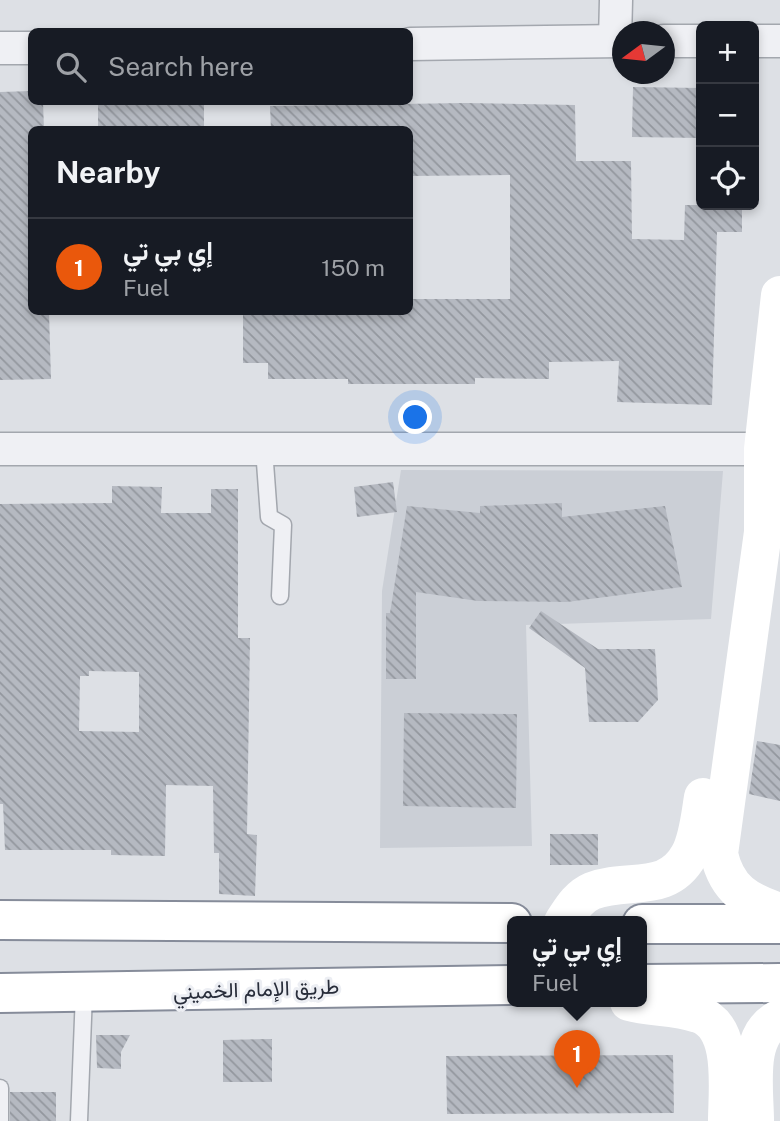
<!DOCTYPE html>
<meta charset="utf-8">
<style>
:root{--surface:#171b24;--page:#242831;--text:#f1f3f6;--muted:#9ea1a6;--line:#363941;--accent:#ea580c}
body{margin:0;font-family:"Public Sans",Vazirmatn,sans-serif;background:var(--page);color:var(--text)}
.controls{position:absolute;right:21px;top:21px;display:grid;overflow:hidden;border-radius:10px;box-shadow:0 4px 10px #0003}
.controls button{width:63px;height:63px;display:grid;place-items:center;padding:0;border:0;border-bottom:2px solid var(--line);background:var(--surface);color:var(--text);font:35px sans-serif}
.compass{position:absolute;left:612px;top:21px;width:63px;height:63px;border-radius:50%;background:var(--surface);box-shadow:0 4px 10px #0003;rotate:255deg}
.you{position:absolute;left:416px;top:418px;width:24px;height:24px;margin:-18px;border:5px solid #fff;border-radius:50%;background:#1a73e8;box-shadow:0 0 0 10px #1a73e833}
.badge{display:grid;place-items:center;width:46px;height:46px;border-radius:50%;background:var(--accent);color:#fff;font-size:23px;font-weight:700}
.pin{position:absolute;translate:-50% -58px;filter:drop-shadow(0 2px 4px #0008)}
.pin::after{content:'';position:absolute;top:37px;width:24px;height:21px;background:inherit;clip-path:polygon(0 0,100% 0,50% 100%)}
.popup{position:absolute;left:507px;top:916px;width:140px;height:91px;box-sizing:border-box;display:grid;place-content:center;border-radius:10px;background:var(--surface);filter:drop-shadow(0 2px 5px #0005);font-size:23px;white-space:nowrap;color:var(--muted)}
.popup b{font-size:26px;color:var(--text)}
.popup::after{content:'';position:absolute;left:50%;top:100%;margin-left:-14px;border:14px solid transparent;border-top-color:var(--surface)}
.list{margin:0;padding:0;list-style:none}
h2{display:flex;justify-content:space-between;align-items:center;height:91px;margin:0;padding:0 28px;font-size:30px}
h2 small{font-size:23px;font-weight:400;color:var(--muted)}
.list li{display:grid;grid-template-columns:46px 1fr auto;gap:21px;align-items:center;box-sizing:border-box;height:98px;padding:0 28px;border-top:2px solid var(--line)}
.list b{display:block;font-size:26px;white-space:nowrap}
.list p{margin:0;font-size:23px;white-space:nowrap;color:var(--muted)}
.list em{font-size:23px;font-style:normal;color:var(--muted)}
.icon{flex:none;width:38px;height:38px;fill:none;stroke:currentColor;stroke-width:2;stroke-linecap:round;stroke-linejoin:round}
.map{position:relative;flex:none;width:780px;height:1121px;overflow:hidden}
.search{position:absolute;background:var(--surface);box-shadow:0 4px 10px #0003;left:28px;top:28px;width:385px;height:77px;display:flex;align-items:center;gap:18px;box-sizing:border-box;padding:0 24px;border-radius:10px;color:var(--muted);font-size:26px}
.panel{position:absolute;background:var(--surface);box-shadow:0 4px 10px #0003;left:28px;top:126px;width:385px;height:189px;border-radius:10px}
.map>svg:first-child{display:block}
.built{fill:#cbcfd6}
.building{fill:url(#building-back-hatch);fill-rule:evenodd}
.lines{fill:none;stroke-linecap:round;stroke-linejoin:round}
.lane-casing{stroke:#a3a7ae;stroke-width:19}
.street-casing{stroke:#a3a7ae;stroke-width:35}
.highway-casing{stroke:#868c9a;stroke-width:42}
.lane{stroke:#eff0f4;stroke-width:16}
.street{stroke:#eff0f4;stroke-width:32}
.secondary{stroke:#fff;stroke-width:38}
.highway{stroke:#fff;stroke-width:38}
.labels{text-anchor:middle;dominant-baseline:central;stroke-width:6;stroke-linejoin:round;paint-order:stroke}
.street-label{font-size:21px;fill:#282d3a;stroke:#eceef3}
</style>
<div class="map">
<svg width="780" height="1121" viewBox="0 0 780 1121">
<defs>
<pattern id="building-back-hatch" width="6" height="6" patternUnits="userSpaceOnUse" patternTransform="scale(1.75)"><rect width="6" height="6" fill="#b5b9c1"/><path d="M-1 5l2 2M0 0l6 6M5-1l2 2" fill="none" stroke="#93979e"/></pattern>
</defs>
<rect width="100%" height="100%" fill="#dde0e5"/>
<path class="built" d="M 401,470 L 723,471 L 711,619 L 526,625 L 532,846 L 380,848 L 382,591 Z"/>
<g class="building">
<path d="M 633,87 L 701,88 L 701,138 L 632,137 Z"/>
<path d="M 32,91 L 32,102 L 43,102 L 44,130 L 32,130 L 32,312 L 49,312 L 51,379 L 0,380 L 0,92 Z"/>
<rect x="98" y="102" width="106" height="28"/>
<path d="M 465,103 L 575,105 L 576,161 L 631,161 L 632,239 L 684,240 L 685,205 L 742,205 L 742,232 L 717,232 L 712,405 L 617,402 L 619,361 L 549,362 L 549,379 L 475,378 L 475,384 L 348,384 L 348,379 L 268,379 L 268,363 L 243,363 L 243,312 L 410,312 L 410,299 L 510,299 L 510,175 L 410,176 L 410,130 L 271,130 L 270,106 Z"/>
<path d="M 393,482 L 397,512 L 357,517 L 354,487 Z"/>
<path d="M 112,486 L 162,487 L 161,513 L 211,513 L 211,489 L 238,489 L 238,638 L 250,638 L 247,834 L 257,835 L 255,896 L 219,894 L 219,853 L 214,853 L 213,786 L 166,785 L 165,856 L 111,855 L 111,850 L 5,850 L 3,804 L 0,804 L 0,504 L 112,503 ZM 89,671 L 139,672 L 139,732 L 79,731 L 80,676 L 89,676 Z"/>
<path d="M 562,503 L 562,517 L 665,506 L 682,587 L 567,602 L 478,601 L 416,592 L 416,679 L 386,679 L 386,613 L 390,613 L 407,506 L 480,513 L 480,506 Z"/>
<path d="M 541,611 L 598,649 L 655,649 L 658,700 L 638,722 L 589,722 L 585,668 L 529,628 Z"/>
<path d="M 404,713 L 517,714 L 516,808 L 403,806 Z"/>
<path d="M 757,741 L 780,745 L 780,801 L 749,794 Z"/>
<rect x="550" y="834" width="48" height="31"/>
<path d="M 96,1035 L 130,1035 L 121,1052 L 121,1069 L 97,1068 Z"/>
<path d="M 272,1039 L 272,1082 L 223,1082 L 223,1040 Z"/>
<path d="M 673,1055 L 674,1113 L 447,1114 L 446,1056 Z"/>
<rect x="10" y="1092" width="46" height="29"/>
</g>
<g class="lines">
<defs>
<g id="lane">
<path d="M 264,449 L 269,517 L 283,525 L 280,596"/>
<path d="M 0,1088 L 0,1121"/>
<path d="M 79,1121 L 84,993"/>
</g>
<g id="street">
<path d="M 615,41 L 616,0"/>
<path d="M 664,41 L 701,41"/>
<path d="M 754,41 L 780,41"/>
<path d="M 410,44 L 622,41"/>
<path d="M 0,48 L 32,48"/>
<path d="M 0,449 L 763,449"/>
</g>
<g id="highway">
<path d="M 0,920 L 512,923"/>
<path d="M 642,924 L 780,924"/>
<path d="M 642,984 L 780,983"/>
<path d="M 0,993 L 512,985"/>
</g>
</defs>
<use href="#lane" class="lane-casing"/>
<use href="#street" class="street-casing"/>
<use href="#highway" class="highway-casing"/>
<use href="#lane" class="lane"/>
<use href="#street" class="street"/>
<g class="secondary">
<path d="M 780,295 L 763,449 L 763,532 L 719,854 C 727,890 747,901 780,912"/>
<path d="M 563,922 C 571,910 578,897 592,891 C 628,877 667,895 689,855 C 698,839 700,815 703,797"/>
<path d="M 629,1002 C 651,1008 675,1006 698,1014 C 736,1026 727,1090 727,1121"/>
<path d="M 755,1121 C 755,1089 745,1034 780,1018"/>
</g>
<use href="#highway" class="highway"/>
</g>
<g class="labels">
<g class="street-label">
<text transform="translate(256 989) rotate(-2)">طريق الإمام الخميني</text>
</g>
</g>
</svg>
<div class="controls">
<button>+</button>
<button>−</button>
<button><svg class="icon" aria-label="locate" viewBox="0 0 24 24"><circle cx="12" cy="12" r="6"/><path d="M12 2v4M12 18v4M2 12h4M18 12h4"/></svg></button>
</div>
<svg class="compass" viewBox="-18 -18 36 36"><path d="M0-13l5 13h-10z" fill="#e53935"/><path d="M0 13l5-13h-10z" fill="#9ea1a6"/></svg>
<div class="you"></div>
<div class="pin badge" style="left:577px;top:1088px">1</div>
<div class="popup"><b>إي بي تي</b>Fuel</div>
<div class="search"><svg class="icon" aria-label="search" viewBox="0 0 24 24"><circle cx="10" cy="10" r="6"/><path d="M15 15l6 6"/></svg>Search here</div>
<section class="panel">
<h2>Nearby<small></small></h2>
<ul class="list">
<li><span class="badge">1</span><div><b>إي بي تي</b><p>Fuel</p></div><em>150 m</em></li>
</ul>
</section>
</div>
